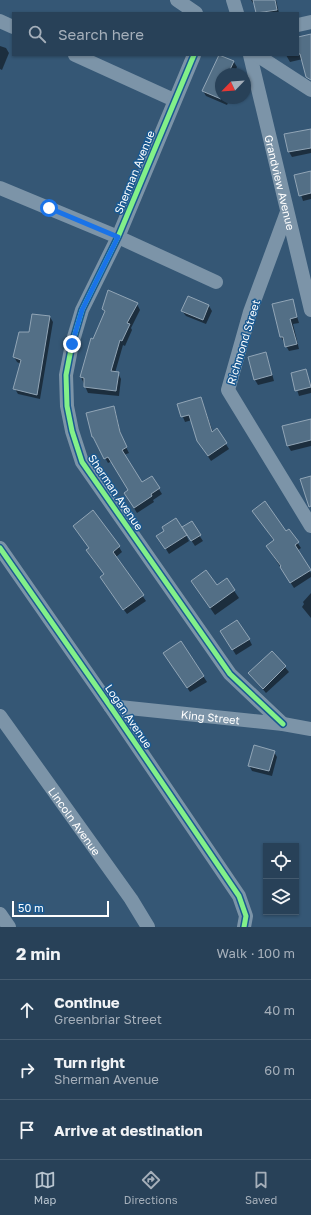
<!DOCTYPE html>
<meta charset="utf-8">
<style>
:root{--surface:#284158;--page:#30485e;--text:#f1f3f6;--muted:#a5afba;--line:#445a6e;--accent:#b8c4cf}
body{margin:0;font-family:"Golos Text",sans-serif;background:var(--page);color:var(--text)}
.controls{position:absolute;right:12px;bottom:12px;display:grid;overflow:hidden;border-radius:0px;box-shadow:0 1px 3px #0004}
.controls button{width:36px;height:36px;display:grid;place-items:center;padding:0;border:0;border-bottom:1px solid var(--line);background:var(--surface);color:var(--text);font:20px sans-serif}
.compass{position:absolute;left:215px;top:68px;width:36px;height:36px;border-radius:50%;background:var(--surface);box-shadow:0 1px 3px #0004;rotate:245deg}
.scale{position:absolute;left:12px;bottom:10px;width:97px;box-sizing:border-box;padding-left:4px;border:2px solid #fff;border-top:0;font-size:11px;line-height:14px;white-space:nowrap;color:#fff;-webkit-text-stroke:3px #1a5990;paint-order:stroke}
.stop{position:absolute;width:12px;height:12px;margin:-9px;border:3px solid #1a73e8;border-radius:50%;background:#fff}
.stop.end{background:#1a73e8;border-color:#fff;box-shadow:0 1px 4px #0008}
.list{margin:0;padding:0;list-style:none}
h2{display:flex;justify-content:space-between;align-items:center;height:52px;margin:0;padding:0 16px;font-size:17px}
h2 small{font-size:13px;font-weight:400;color:var(--muted)}
.list li{display:grid;grid-template-columns:26px 1fr auto;gap:12px;align-items:center;box-sizing:border-box;height:60px;padding:0 16px;border-top:1px solid var(--line)}
.list b{display:block;font-size:15px;white-space:nowrap}
.list p{margin:0;font-size:13px;white-space:nowrap;color:var(--muted)}
.list em{font-size:13px;font-style:normal;color:var(--muted)}
.icon{flex:none;width:22px;height:22px;fill:none;stroke:currentColor;stroke-width:2;stroke-linecap:round;stroke-linejoin:round}
.map{position:relative;flex:none;width:311px;height:927px;overflow:hidden}
.search{position:absolute;background:var(--surface);box-shadow:0 1px 3px #0004;left:12px;right:12px;top:12px;height:44px;display:flex;align-items:center;gap:10px;box-sizing:border-box;padding:0 14px;border-radius:0px;color:var(--muted);font-size:15px}
.sheet{height:232px;background:var(--surface)}
nav{display:flex;justify-content:space-around;align-items:center;box-sizing:border-box;height:56px;border-top:1px solid var(--line);background:var(--surface);font-size:11px;color:var(--muted)}
nav a{display:grid;justify-items:center;gap:2px}
nav .on{color:var(--accent)}
.map>svg:first-child{display:block}
.shadow{fill:#0007}
.building{fill:#536f86;stroke:#91a5b6}
.lines{fill:none;stroke-linecap:round;stroke-linejoin:round}
.minor{stroke:#7c94a8;stroke-width:14}
.cycleway-casing{stroke:#1a5990;stroke-width:8}
.cycleway{stroke:#82f089;stroke-width:5}
.route{stroke:#1a73e8;stroke-width:5}
.labels{text-anchor:middle;dominant-baseline:central;stroke-width:3;stroke-linejoin:round;paint-order:stroke}
.street-label{font-size:11px;fill:#fff;stroke:#1a5990}
</style>
<div class="map">
<svg width="311" height="927" viewBox="0 0 311 927">
<rect width="100%" height="100%" fill="#355775"/>
<g class="shadow">
<path d="M 251,0 L 276,0 L 279,13 L 257,13 L 255,3 L 253,3 Z"/>
<path d="M 311,35 L 311,70 L 303,59 L 290,62 L 286,55 L 298,55 L 298,38 Z"/>
<path d="M 0,46 L 6,48 L 9,53 L 2,70 L 0,69 Z"/>
<path d="M 219,57 L 234,62 L 237,67 L 235,71 L 238,74 L 221,74 L 221,98 L 230,98 L 227,105 L 206,96 L 203,91 Z"/>
<path d="M 311,130 L 311,153 L 292,157 L 289,152 Z"/>
<path d="M 311,172 L 311,199 L 303,201 L 295,176 Z"/>
<path d="M 292,300 L 299,323 L 293,324 L 299,349 L 289,351 L 281,337 L 273,305 Z"/>
<path d="M 137,304 L 140,310 L 131,328 L 132,330 L 125,346 L 123,345 L 115,373 L 118,373 L 121,379 L 119,396 L 88,393 L 81,377 L 105,313 L 103,309 Z"/>
<path d="M 209,306 L 212,311 L 206,324 L 186,316 L 182,311 Z"/>
<path d="M 50,317 L 53,322 L 40,399 L 18,394 L 15,389 L 21,364 L 17,362 L 14,357 L 30,333 Z"/>
<path d="M 266,353 L 274,381 L 258,385 L 255,380 Z"/>
<path d="M 306,371 L 311,385 L 311,393 L 299,396 L 292,374 Z"/>
<path d="M 201,398 L 213,432 L 217,430 L 229,449 L 211,461 L 201,446 L 192,420 L 185,422 L 178,405 Z"/>
<path d="M 113,407 L 116,413 L 122,439 L 129,453 L 124,455 L 142,484 L 152,478 L 162,494 L 153,500 L 154,502 L 137,513 L 125,493 L 130,491 L 112,461 L 108,463 L 93,437 Z"/>
<path d="M 311,420 L 311,446 L 291,451 L 288,446 Z"/>
<path d="M 93,512 L 119,547 L 122,552 L 116,557 L 146,601 L 127,614 L 104,583 L 105,575 L 90,556 L 87,551 L 90,549 L 74,526 Z"/>
<path d="M 257,516 L 286,532 L 289,530 L 301,548 L 297,551 L 311,573 L 311,577 L 294,588 L 270,551 L 274,541 Z"/>
<path d="M 191,523 L 203,541 L 195,546 L 187,534 Z"/>
<path d="M 186,535 L 189,541 L 169,554 L 161,541 Z"/>
<path d="M 226,579 L 239,598 L 215,615 L 197,589 L 217,586 Z"/>
<path d="M 311,593 L 311,618 L 302,607 L 304,604 L 303,602 Z"/>
<path d="M 224,636 L 249,639 L 252,645 L 236,655 Z"/>
<path d="M 181,642 L 207,682 L 190,692 L 168,658 Z"/>
<path d="M 272,652 L 289,672 L 266,693 L 249,673 Z"/>
<path d="M 274,752 L 277,757 L 272,776 L 252,771 L 249,765 Z"/>
</g>
<g class="building">
<path d="M 253,0 L 275,0 L 277,10 L 256,13 Z"/>
<path d="M 311,34 L 311,80 L 306,77 L 300,54 L 298,54 L 298,37 Z"/>
<path d="M 219,55 L 234,61 L 228,74 L 221,74 L 221,99 L 202,91 Z"/>
<path d="M 311,129 L 311,148 L 288,152 L 284,134 Z"/>
<path d="M 311,171 L 311,193 L 299,196 L 294,175 Z"/>
<path d="M 108,290 L 138,303 L 127,323 L 130,324 L 122,341 L 120,340 L 111,371 L 119,372 L 116,391 L 84,387 L 84,378 L 80,377 L 91,338 L 93,339 L 105,311 L 102,309 Z"/>
<path d="M 188,296 L 209,305 L 203,320 L 181,311 Z"/>
<path d="M 293,299 L 297,317 L 290,319 L 297,344 L 285,347 L 283,337 L 280,337 L 272,304 Z"/>
<path d="M 32,314 L 50,316 L 37,395 L 13,389 L 21,360 L 13,357 L 19,332 L 29,332 Z"/>
<path d="M 266,352 L 272,375 L 254,380 L 248,357 Z"/>
<path d="M 306,369 L 311,387 L 295,391 L 291,373 Z"/>
<path d="M 201,397 L 212,432 L 217,428 L 227,443 L 208,456 L 197,441 L 189,415 L 181,417 L 177,404 Z"/>
<path d="M 114,406 L 120,432 L 127,447 L 122,450 L 142,482 L 152,476 L 160,488 L 151,494 L 152,496 L 134,508 L 124,493 L 128,490 L 108,457 L 104,459 L 93,437 L 92,437 L 86,413 Z"/>
<path d="M 311,419 L 311,440 L 287,446 L 282,426 Z"/>
<path d="M 311,476 L 311,506 L 309,507 L 300,479 Z"/>
<path d="M 265,501 L 286,531 L 289,529 L 299,542 L 295,545 L 311,570 L 290,583 L 280,567 L 281,566 L 266,546 L 274,540 L 252,511 Z"/>
<path d="M 93,510 L 120,546 L 113,552 L 144,595 L 123,610 L 100,577 L 104,574 L 86,550 L 89,548 L 73,526 Z"/>
<path d="M 176,518 L 187,535 L 165,549 L 156,536 L 164,531 L 162,527 Z"/>
<path d="M 192,521 L 201,535 L 191,541 L 182,527 Z"/>
<path d="M 206,570 L 217,585 L 227,578 L 235,590 L 210,608 L 191,581 Z"/>
<path d="M 237,620 L 250,639 L 232,650 L 220,631 Z"/>
<path d="M 181,641 L 204,676 L 187,688 L 163,653 Z"/>
<path d="M 272,651 L 286,666 L 263,689 L 248,673 Z"/>
<path d="M 254,745 L 275,751 L 269,771 L 248,766 Z"/>
</g>
<g class="lines">
<g class="minor">
<path d="M 177,0 L 196,13"/>
<path d="M 233,0 L 237,13"/>
<path d="M 0,21 L 13,27"/>
<path d="M 298,25 L 311,22"/>
<path d="M 75,55 L 174,100"/>
<path d="M 194,55 L 118,237 L 82,310 L 72,344 L 66,375 L 67,406 L 72,431 L 82,462 L 230,674 L 283,724"/>
<path id="s1" d="M 250,55 L 311,310"/>
<path d="M 257,55 L 311,90"/>
<path d="M 0,188 L 118,237 L 216,282"/>
<path d="M 287,212 L 250,312 L 228,390 L 311,526"/>
<path d="M 0,548 L 110,706 L 239,896 L 246,916 L 244,927"/>
<path id="s2" d="M 110,706 L 283,724 L 311,729"/>
<path id="s3" d="M 0,716 L 131,899 L 148,927"/>
<path d="M 0,914 L 9,927"/>
</g>
<defs>
<g id="cycleway">
<path d="M 194,55 L 118,237 L 82,310 L 72,344 L 66,375 L 67,406 L 72,431 L 82,462 L 230,674 L 283,724"/>
<path d="M 0,548 L 110,706 L 239,896 L 246,916 L 244,927"/>
</g>
</defs>
<use href="#cycleway" class="cycleway-casing"/>
<use href="#cycleway" class="cycleway"/>
</g>
<g class="lines">
<path class="route" d="M 49,208 L 118,237 L 82,310 L 72,344"/>
</g>
<g class="labels">
<g class="street-label">
<text transform="translate(134 172) rotate(-68)">Sherman Avenue</text>
<text stroke="none"><textPath href="#s1" startOffset="131">Grandview Avenue</textPath></text>
<text transform="translate(243 342) rotate(-73)">Richmond Street</text>
<text transform="translate(116 492) rotate(56)">Sherman Avenue</text>
<text transform="translate(129 716) rotate(56)">Logan Avenue</text>
<text stroke="none"><textPath href="#s2" startOffset="101">King Street</textPath></text>
<text stroke="none"><textPath href="#s3" startOffset="129">Lincoln Avenue</textPath></text>
</g>
</g>
</svg>
<div class="controls">
<button><svg class="icon" aria-label="locate" viewBox="0 0 24 24"><circle cx="12" cy="12" r="6"/><path d="M12 2v4M12 18v4M2 12h4M18 12h4"/></svg></button>
<button><svg class="icon" aria-label="layers" viewBox="0 0 24 24"><path d="M12 4l9 5-9 5-9-5zM3 14l9 5 9-5"/></svg></button>
</div>
<svg class="compass" viewBox="-18 -18 36 36"><path d="M0-13l5 13h-10z" fill="#e53935"/><path d="M0 13l5-13h-10z" fill="#a5afba"/></svg>
<div class="scale">50 m</div>
<div class="stop" style="left:49px;top:208px"></div>
<div class="stop end" style="left:72px;top:344px"></div>
<div class="search"><svg class="icon" aria-label="search" viewBox="0 0 24 24"><circle cx="10" cy="10" r="6"/><path d="M15 15l6 6"/></svg>Search here</div>
</div>
<section class="sheet">
<h2>2 min<small>Walk · 100 m</small></h2>
<ul class="list">
<li><svg class="icon" aria-label="ahead" viewBox="0 0 24 24"><path d="M12 20V5M6 11l6-6 6 6"/></svg><div><b>Continue</b><p>Greenbriar Street</p></div><em>40 m</em></li>
<li><svg class="icon" aria-label="right" viewBox="0 0 24 24"><path d="M7 20v-9h11M14 6l5 5-5 5"/></svg><div><b>Turn right</b><p>Sherman Avenue</p></div><em>60 m</em></li>
<li><svg class="icon" aria-label="arrive" viewBox="0 0 24 24"><path d="M6 21V4h12l-3 4 3 4H6"/></svg><div><b>Arrive at destination</b></div></li>
</ul>
</section>
<nav>
<a class="on"><svg class="icon" aria-label="map" viewBox="0 0 24 24"><path d="M3 6l6-2 6 2 6-2v14l-6 2-6-2-6 2zM9 4v14M15 6v14"/></svg>Map</a>
<a><svg class="icon" aria-label="directions" viewBox="0 0 24 24"><path d="M12 3l9 9-9 9-9-9zM9 14v-3h6M13 9l2 2-2 2"/></svg>Directions</a>
<a><svg class="icon" aria-label="saved" viewBox="0 0 24 24"><path d="M7 4h10v16l-5-4-5 4z"/></svg>Saved</a>
</nav>
